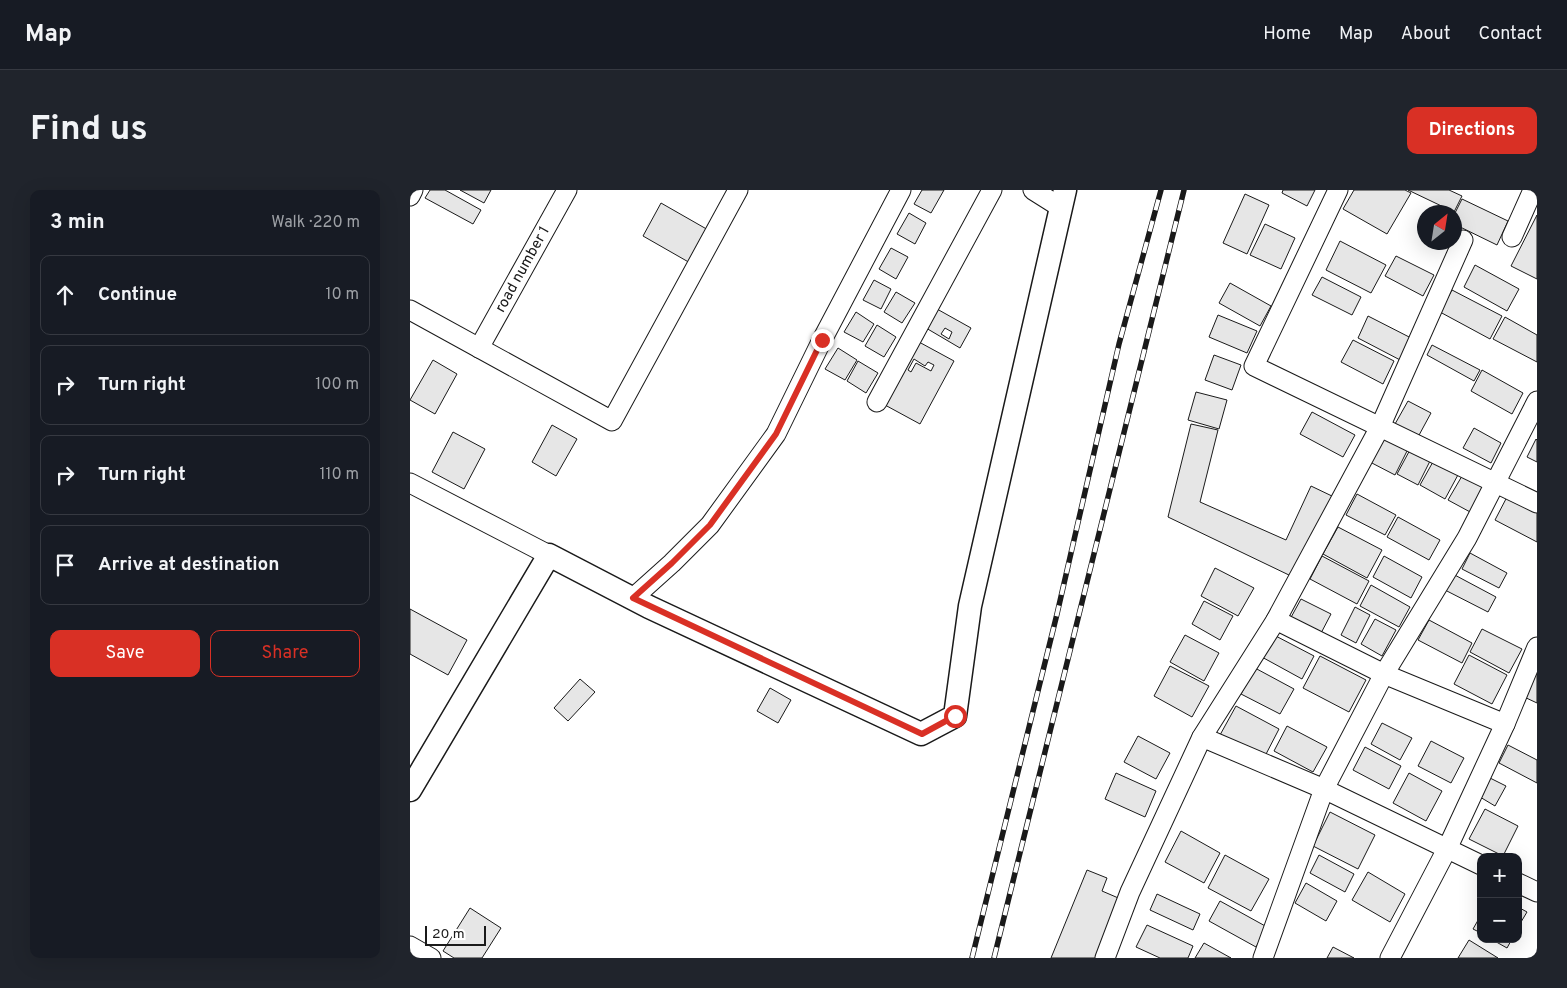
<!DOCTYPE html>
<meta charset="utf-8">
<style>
:root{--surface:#171b24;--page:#20242c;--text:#f1f3f6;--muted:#9ea1a6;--line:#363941;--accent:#d93025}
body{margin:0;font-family:Overpass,sans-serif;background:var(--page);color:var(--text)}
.controls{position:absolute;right:15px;bottom:15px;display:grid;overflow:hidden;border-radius:10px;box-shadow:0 5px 20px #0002}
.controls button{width:45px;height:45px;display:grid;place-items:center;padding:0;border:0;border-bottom:1px solid var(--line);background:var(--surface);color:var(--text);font:25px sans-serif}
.compass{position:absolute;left:1007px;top:15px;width:45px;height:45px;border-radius:50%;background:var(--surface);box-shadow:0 5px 20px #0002;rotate:30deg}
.scale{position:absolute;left:15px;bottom:12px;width:61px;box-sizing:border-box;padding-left:5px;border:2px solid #1a1a1a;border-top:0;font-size:14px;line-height:18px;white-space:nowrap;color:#1a1a1a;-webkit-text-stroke:4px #fff;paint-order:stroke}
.stop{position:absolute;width:15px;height:15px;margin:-11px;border:4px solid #d93025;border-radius:50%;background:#fff}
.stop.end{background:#d93025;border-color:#fff;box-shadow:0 1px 5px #0008}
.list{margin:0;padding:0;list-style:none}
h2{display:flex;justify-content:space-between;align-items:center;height:65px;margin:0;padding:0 20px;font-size:21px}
h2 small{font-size:16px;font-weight:400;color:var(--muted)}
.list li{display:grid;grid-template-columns:32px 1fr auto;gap:15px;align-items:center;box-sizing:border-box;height:80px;margin:0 10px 10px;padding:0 10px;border:1px solid var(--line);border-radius:10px}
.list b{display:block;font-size:19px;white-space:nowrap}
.list em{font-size:16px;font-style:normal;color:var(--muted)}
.actions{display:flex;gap:10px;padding:15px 20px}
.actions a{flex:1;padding:11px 0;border:1px solid var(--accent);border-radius:10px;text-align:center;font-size:18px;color:var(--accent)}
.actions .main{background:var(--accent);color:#fff}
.icon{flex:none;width:28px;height:28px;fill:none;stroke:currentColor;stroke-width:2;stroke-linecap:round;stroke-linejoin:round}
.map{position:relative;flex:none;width:1127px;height:768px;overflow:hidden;border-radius:10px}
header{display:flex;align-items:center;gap:30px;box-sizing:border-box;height:70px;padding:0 25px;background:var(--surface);border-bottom:1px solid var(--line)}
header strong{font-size:24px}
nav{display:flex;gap:28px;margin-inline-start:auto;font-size:18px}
.intro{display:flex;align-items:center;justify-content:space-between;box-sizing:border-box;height:120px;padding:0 30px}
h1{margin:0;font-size:35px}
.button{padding:12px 22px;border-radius:10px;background:var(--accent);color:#fff;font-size:18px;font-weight:700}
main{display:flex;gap:30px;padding:0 30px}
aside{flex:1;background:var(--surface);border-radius:10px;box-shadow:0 5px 20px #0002}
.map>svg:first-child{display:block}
.building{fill:#e6e6e6;stroke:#1a1a1a;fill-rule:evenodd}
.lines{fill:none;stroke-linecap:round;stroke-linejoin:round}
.minor-casing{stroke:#1a1a1a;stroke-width:21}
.tertiary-casing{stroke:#1a1a1a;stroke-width:25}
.minor{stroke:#fff;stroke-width:19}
.tertiary{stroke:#fff;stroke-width:22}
.rail-casing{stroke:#1a1a1a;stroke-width:5.5}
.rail{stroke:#fff;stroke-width:4;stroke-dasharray:11;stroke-linecap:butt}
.route{stroke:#d93025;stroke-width:6}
.labels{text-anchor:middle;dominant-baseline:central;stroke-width:4;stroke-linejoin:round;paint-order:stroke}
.street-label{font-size:15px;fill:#1a1a1a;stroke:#fff}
</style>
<header>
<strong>Map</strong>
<nav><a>Home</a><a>Map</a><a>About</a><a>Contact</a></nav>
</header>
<div class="intro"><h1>Find us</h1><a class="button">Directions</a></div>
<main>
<aside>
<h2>3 min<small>Walk · 220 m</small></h2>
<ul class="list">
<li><svg class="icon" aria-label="ahead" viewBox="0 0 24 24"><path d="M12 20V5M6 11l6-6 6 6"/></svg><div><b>Continue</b></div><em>10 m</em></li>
<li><svg class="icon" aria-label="right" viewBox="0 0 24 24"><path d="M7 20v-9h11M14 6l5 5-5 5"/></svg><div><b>Turn right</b></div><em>100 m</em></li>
<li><svg class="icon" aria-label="right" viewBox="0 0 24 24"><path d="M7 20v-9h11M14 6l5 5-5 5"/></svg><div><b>Turn right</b></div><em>110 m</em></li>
<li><svg class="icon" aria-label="arrive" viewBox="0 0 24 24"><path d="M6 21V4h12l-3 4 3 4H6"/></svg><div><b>Arrive at destination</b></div></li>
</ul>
<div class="actions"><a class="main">Save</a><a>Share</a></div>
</aside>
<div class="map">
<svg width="1127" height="768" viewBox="0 0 1127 768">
<rect width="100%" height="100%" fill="#fff"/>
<g class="building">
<path d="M 20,0 L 35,0 L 71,20 L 63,34 L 15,8 Z"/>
<path d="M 50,0 L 81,0 L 74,13 Z"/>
<path d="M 512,0 L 534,0 L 521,23 L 504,14 Z"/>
<path d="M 873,0 L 905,0 L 897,16 L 872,3 Z"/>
<path d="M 944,0 L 995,0 L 1001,3 L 977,44 L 933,19 Z"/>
<path d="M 998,0 L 1039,0 L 1052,6 L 1044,22 Z"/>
<path d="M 835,4 L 859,15 L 837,64 L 813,53 Z"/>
<path d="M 1052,9 L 1098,31 L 1087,55 L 1044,34 L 1044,25 Z"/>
<path d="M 251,13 L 300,41 L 282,74 L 233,46 Z"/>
<path d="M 499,23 L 516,33 L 505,54 L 487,44 Z"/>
<path d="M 1127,25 L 1127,89 L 1101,76 Z"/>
<path d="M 855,34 L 885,48 L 871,79 L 840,65 Z"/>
<path d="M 930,51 L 976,75 L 961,103 L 916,80 Z"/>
<path d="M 481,58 L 498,67 L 486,89 L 469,79 Z"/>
<path d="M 986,66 L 1024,85 L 1013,106 L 975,86 Z"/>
<path d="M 1065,75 L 1109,99 L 1097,121 L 1054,97 Z"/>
<path d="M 912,87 L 951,107 L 942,125 L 902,105 Z"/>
<path d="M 464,90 L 481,99 L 471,119 L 453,110 Z"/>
<path d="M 820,93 L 861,116 L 850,136 L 809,113 Z"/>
<path d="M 1042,100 L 1092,126 L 1080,149 L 1030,122 Z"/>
<path d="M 486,102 L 505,113 L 492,133 L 474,122 Z"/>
<path d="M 527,119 L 561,138 L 550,158 L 516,138 ZM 535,138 L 542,142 L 539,149 L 531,144 Z"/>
<path d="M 446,122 L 464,134 L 453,152 L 434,142 Z"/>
<path d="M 808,125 L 847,141 L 837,163 L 799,147 Z"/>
<path d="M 958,126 L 1005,150 L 994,172 L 948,148 Z"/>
<path d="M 1095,127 L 1127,145 L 1127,172 L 1083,149 Z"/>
<path d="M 467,135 L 486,147 L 474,167 L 455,156 Z"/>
<path d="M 943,150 L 984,171 L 973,194 L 931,172 Z"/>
<path d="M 509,152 L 544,171 L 510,234 L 475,215 ZM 504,169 L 515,176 L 518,172 L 524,175 L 521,181 L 506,173 L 501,182 L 498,180 Z"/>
<path d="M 1022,155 L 1070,180 L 1064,191 L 1017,165 Z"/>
<path d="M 428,158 L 447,170 L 435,190 L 415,179 Z"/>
<path d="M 804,165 L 831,175 L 822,200 L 795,190 Z"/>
<path d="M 23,170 L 47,184 L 25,224 L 0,210 Z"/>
<path d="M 448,171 L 468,183 L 456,203 L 437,191 Z"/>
<path d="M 1072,180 L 1113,203 L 1102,224 L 1061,201 Z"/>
<path d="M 786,202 L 817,210 L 809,239 L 778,230 Z"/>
<path d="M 998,211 L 1021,223 L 1008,247 L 985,234 Z"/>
<path d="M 902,222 L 945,245 L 933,267 L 890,244 Z"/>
<path d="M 781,234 L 808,240 L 790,312 L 876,350 L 901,296 L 924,307 L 881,386 L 758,327 Z"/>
<path d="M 142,235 L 167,249 L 146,286 L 122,272 Z"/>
<path d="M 1064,238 L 1091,253 L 1081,273 L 1053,258 Z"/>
<path d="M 43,242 L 75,259 L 54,299 L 22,282 Z"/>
<path d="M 974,247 L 998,259 L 985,285 L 960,272 Z"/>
<path d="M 1126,249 L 1127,250 L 1127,272 L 1117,267 Z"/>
<path d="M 1002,256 L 1022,267 L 1008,295 L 987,284 Z"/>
<path d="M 1024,270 L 1049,283 L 1035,309 L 1010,295 Z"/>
<path d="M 1052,286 L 1075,298 L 1062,323 L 1038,310 Z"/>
<path d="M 947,304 L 986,325 L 975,345 L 936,325 Z"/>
<path d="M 1098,305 L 1127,320 L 1127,352 L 1085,330 Z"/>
<path d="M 988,327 L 1030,350 L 1019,370 L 977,347 Z"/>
<path d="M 928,337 L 972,360 L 957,388 L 913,364 Z"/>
<path d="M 1060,363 L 1097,383 L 1089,398 L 1052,379 Z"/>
<path d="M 912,366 L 959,391 L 947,414 L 900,389 Z"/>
<path d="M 974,366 L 1012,387 L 1001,408 L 963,387 Z"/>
<path d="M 805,378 L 844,398 L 828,426 L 791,406 Z"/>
<path d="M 1041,383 L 1086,407 L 1078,422 L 1033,399 Z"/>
<path d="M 961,395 L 1000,417 L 989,437 L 950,416 Z"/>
<path d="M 891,409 L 921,424 L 909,447 L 879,431 Z"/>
<path d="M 794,411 L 823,426 L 810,450 L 782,434 Z"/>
<path d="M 945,417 L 960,425 L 946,453 L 931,445 Z"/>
<path d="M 0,419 L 57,450 L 38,485 L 0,464 Z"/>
<path d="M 965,429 L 986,440 L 972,466 L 951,454 Z"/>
<path d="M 1019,430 L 1062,453 L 1052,473 L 1008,450 Z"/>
<path d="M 1072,439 L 1112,459 L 1099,483 L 1060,462 Z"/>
<path d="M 862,444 L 904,466 L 892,489 L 850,466 Z"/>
<path d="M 775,445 L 809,463 L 794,491 L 760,472 Z"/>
<path d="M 1059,465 L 1097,485 L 1082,514 L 1044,494 Z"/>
<path d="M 910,466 L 956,490 L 939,522 L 893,498 Z"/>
<path d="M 760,476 L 799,496 L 782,527 L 744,506 Z"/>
<path d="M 845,478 L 884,499 L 870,524 L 831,504 Z"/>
<path d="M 1125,481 L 1127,482 L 1127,513 L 1112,506 Z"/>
<path d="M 170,489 L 185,502 L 158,531 L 144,518 Z"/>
<path d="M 360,498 L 381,510 L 368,533 L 347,521 Z"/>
<path d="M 826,516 L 869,539 L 854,568 L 810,545 Z"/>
<path d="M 972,533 L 1002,548 L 990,570 L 961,554 Z"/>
<path d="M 877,536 L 917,557 L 903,582 L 864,561 Z"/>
<path d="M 728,546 L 760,563 L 746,589 L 714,572 Z"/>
<path d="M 1021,551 L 1054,568 L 1041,593 L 1008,576 Z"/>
<path d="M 1098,555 L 1127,570 L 1127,593 L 1089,573 Z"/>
<path d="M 955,557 L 991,576 L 979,599 L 943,580 Z"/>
<path d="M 706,583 L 746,601 L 735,627 L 695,609 Z"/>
<path d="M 999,583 L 1032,601 L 1016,631 L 983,613 Z"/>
<path d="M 1080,588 L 1096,596 L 1085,616 L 1070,607 Z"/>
<path d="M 1075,619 L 1108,636 L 1093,666 L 1059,649 Z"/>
<path d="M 920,622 L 965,645 L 948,679 L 903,656 Z"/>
<path d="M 771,641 L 810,663 L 794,693 L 755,672 Z"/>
<path d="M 815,665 L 859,689 L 841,721 L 798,698 Z"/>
<path d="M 909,665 L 944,684 L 935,702 L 900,683 Z"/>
<path d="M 677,680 L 697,688 L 692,701 L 713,710 L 689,768 L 641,768 Z"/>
<path d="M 958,682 L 995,704 L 980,732 L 942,710 Z"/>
<path d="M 896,693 L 927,711 L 916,731 L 885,713 Z"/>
<path d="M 747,704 L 790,724 L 783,740 L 740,720 Z"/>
<path d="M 810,711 L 857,737 L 846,757 L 799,731 Z"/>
<path d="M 1108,717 L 1117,722 L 1108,737 Z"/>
<path d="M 60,718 L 91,738 L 72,768 L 44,768 L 33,761 Z"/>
<path d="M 1071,725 L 1071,743 L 1063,739 Z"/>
<path d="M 737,735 L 783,756 L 778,768 L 750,768 L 726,757 Z"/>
<path d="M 1081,749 L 1102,749 L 1097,758 Z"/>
<path d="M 1059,750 L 1088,768 L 1048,768 Z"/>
<path d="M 794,753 L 821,768 L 785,768 Z"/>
<path d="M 923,757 L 944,768 L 917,768 Z"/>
</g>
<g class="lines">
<defs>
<g id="minor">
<path d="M 623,0 L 650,17"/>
<path d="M 928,0 L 844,176 L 1127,313"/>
<path d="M 0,6 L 3,0"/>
<path d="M 1102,47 L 1123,0"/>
<path d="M 0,120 L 202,231 L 328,0"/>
<path id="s1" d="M 69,158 L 157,0"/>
<path d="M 467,212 L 582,0"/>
<path d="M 0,293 L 139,365"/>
<path d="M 223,408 L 262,373 L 300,335 L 366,244 L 412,150 L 491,0"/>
<path d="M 866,430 L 974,484 L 1095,534"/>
<path d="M 792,547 L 914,599 L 1071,675"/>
<path d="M 1108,693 L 1127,702"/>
<path d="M 0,756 L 21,768"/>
<path d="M 695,768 L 720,702 L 792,547 L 866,430 L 970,237 L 1053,50"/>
<path d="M 853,768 L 914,599 L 974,484 L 1057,348 L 1127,211"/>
<path d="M 980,768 L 1037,659 L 1095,534 L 1127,457"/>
</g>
<path id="tertiary" d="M 0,600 L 139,365 L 239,417 L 511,544 L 545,526 L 560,416 L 655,0"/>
</defs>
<use href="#minor" class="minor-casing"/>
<use href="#tertiary" class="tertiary-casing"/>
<use href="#minor" class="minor"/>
<use href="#tertiary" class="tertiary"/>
<defs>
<g id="rail">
<path d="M 562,768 L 647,424 L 709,154 L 751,0"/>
<path d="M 584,768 L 774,0"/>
</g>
</defs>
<use href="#rail" class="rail-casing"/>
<use href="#rail" class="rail"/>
</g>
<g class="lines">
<path class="route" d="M 412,150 L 366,244 L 300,335 L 262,373 L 223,408 L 512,544 L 545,526"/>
</g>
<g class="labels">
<g class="street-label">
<text stroke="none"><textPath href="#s1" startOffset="90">road number 1</textPath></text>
</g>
</g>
</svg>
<div class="controls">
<button>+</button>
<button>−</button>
</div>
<svg class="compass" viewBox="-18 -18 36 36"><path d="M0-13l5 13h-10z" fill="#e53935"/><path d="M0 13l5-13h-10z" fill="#9ea1a6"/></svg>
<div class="scale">20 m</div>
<div class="stop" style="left:545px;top:526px"></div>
<div class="stop end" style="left:412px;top:150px"></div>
</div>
</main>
